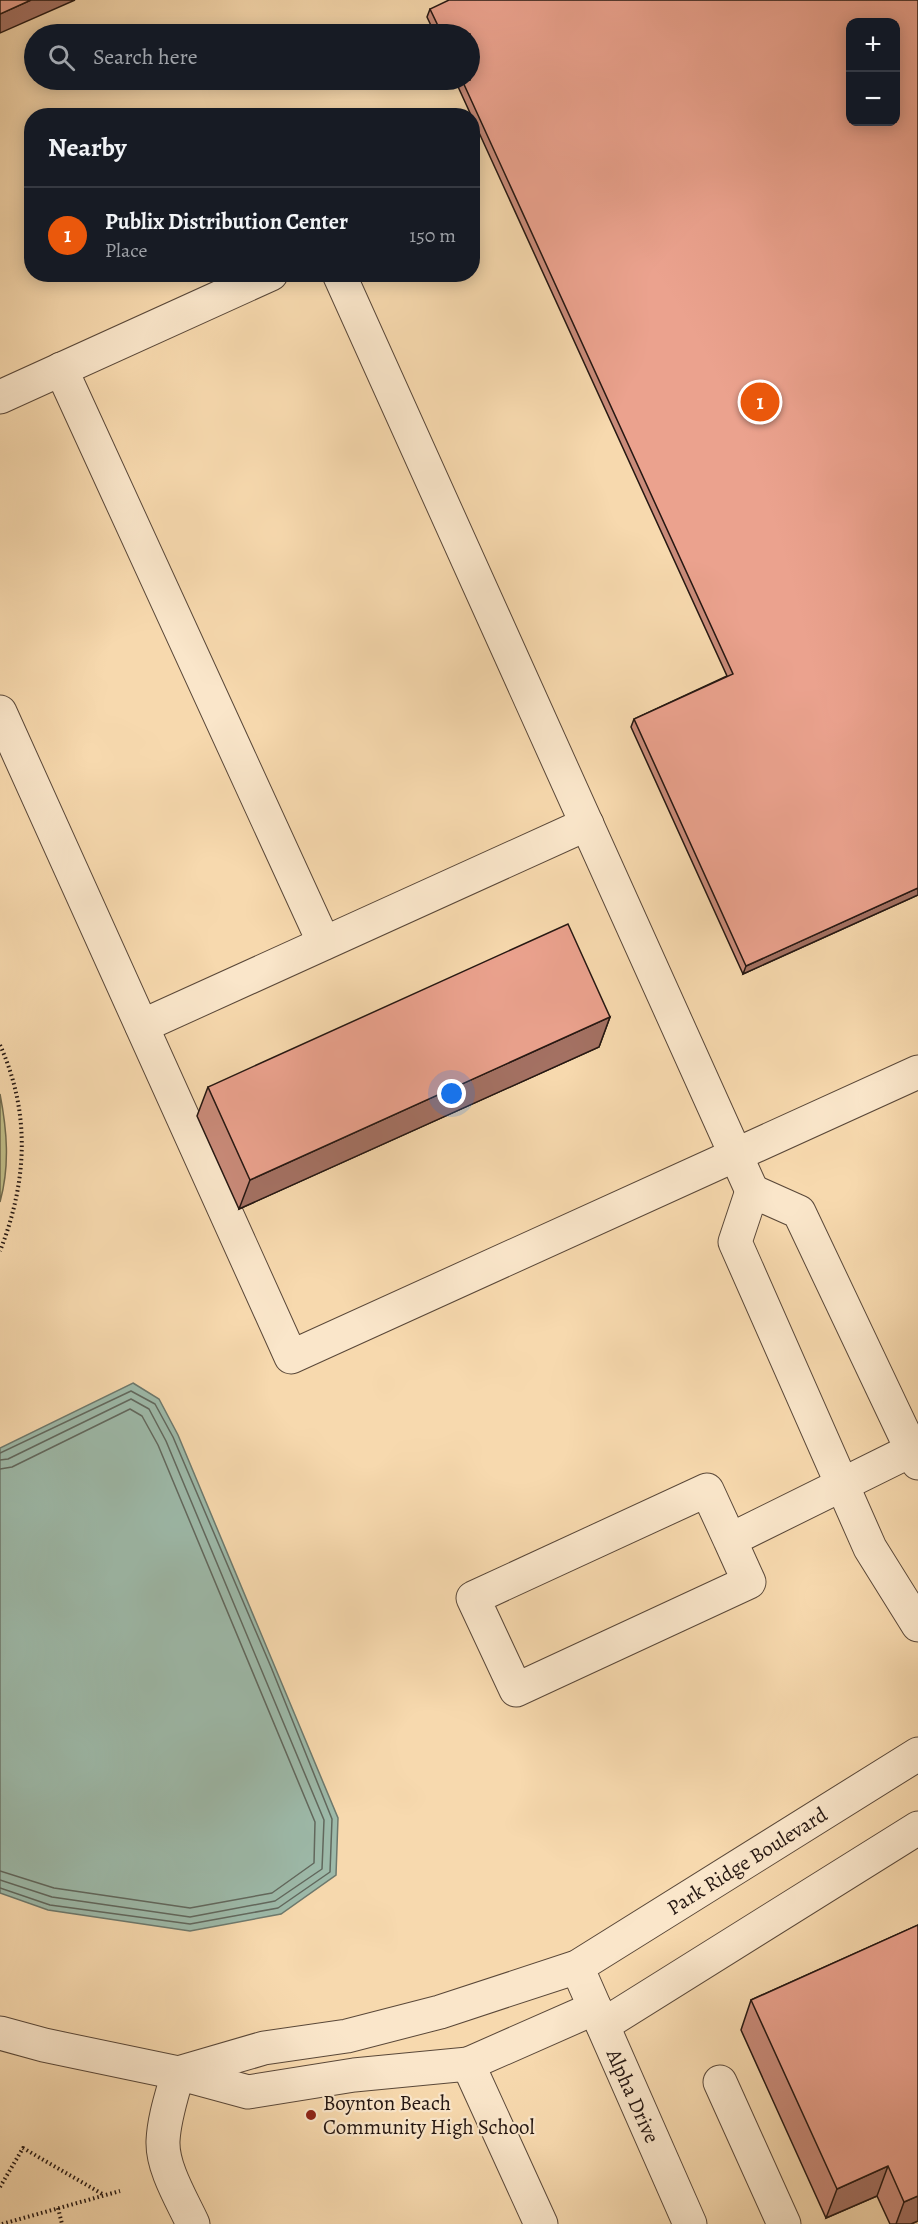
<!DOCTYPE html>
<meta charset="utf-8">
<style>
:root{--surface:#171b24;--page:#242831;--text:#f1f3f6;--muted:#9ea1a6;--line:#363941;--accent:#ea580c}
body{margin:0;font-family:Alegreya,serif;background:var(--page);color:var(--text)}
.controls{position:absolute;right:18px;top:18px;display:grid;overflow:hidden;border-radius:12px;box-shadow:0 3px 15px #0003}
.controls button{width:54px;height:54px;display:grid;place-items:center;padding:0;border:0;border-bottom:2px solid var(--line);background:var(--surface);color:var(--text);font:30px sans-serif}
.you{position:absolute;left:452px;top:1094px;width:21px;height:21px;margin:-15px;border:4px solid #fff;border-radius:50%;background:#1a73e8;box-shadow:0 0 0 9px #1a73e833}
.badge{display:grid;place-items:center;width:39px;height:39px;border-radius:50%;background:var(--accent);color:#fff;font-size:20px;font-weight:700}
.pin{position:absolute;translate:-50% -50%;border:3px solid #fff;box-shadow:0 2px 6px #0006}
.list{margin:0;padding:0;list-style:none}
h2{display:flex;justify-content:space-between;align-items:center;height:78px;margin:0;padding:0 24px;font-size:26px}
h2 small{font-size:20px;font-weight:400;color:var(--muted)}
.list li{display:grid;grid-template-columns:39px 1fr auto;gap:18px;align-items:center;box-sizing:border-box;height:96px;padding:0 24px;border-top:2px solid var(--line)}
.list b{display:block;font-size:22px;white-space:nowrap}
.list p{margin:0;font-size:20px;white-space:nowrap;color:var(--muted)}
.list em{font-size:20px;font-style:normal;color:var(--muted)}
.icon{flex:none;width:33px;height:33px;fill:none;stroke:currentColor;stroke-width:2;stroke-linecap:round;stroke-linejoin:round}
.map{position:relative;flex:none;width:918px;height:2224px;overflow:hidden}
.search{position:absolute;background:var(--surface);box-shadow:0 3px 15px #0003;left:24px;top:24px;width:456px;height:66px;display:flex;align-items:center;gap:15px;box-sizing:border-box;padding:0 21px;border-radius:33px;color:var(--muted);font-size:22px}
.panel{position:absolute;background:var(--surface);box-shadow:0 3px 15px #0003;left:24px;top:108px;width:456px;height:174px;border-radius:24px}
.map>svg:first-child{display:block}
.green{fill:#c0be88;stroke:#726a4d;stroke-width:1.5}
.water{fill:#9dbaaa;stroke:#6d796d;stroke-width:1.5}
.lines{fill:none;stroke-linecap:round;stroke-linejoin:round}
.shore{stroke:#61685e;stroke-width:1.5}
.minor-casing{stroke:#5a4839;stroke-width:35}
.path{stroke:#251712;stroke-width:4;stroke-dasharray:1.5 3;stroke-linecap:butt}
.minor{stroke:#fae6ca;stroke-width:33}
.wall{fill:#ca8b7a;stroke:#251712;stroke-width:1.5}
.shaded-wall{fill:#a47163;stroke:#251712;stroke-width:1.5}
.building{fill:#eba28e;stroke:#251712;stroke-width:1.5;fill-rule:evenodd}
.poi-dot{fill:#8f2418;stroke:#fae6ca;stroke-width:2}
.labels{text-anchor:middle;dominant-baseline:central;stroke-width:4.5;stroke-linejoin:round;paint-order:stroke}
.street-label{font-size:21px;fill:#251712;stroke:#fae6ca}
.poi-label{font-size:21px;fill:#251712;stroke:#fae6ca;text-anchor:start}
</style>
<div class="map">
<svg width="918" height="2224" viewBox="0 0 918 2224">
<rect width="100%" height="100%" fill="#f7d9ae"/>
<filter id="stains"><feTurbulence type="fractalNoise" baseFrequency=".00333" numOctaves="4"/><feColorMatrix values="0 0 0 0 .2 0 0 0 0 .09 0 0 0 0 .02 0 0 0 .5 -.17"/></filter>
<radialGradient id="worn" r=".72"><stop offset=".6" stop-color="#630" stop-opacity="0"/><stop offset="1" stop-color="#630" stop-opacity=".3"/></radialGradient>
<path class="green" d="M 0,1094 C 7,1130 10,1166 0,1202 Z"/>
<path class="water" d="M 133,1383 L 159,1399 L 178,1435 L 338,1818 L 336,1875 L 281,1914 L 190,1931 L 48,1910 L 0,1893 L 0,1448 Z"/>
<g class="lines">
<g class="shore">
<path d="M 0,1453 L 131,1391 L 155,1404 L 173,1437 L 271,1667 L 332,1819 L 330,1872 L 278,1908 L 190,1924 L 50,1905 L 0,1888"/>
<path d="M 0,1460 L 8,1459 L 131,1399 L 149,1409 L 166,1441 L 324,1820 L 322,1869 L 275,1901 L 190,1917 L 52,1897 L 0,1880"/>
<path d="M 0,1469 L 12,1467 L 130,1409 L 142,1416 L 158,1445 L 315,1822 L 314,1863 L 272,1893 L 190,1908 L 54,1888 L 0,1871"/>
</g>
<defs>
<g id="minor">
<path d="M 339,274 L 752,1191"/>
<path d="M 61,369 L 324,943"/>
<path d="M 0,397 L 271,274"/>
<path d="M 0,712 L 291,1357 L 918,1072"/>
<path d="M 142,1026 L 587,824"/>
<path d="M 918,1463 L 799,1212 L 752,1191 L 735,1242 L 870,1548 L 918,1625"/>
<path d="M 730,1540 L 749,1582 L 516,1690 L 473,1598 L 707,1490 L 730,1540 L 918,1447"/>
<path d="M 577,1967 L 690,2224"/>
<path d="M 603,2025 L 918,1828"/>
<path d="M 0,2033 L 44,2045 L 178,2073 L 264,2048 L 347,2036 L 440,2012 L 577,1967 L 918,1754"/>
<path d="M 468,2064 L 595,2008"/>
<path d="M 720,2082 L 784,2224"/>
<path d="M 193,2224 C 182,2200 162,2168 163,2141 C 164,2118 172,2095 178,2073 L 248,2092 L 354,2075 L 468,2064 L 541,2224"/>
</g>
</defs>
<use href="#minor" class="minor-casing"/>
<g class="path">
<path d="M 0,1045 C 31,1114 27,1182 0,1251"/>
<path d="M 0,2187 L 23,2148 L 104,2195"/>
<path d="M 58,2208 L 62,2224"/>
<path d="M 2,2224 L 120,2191"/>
</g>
<use href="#minor" class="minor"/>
</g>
<g class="wall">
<path d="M 918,0 L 918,895 L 743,974 L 631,727 L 634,719 L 727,676 L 455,80 L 470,80 L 470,34 L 435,34 L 427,17 L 430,9 Z"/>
<path d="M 610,1017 L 599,1047 L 239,1209 L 197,1116 L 208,1087 Z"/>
<path d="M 918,1925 L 918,2221 L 911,2224 L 890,2224 L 877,2196 L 826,2218 L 741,2030 L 751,2000 Z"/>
</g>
<g class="shaded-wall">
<path d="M 31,0 L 75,0 L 0,33 L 0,14 Z"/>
<path d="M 918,888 L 918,895 L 743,974 L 746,966 Z"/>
<path d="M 610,1017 L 599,1047 L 239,1209 L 250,1180 Z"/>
<path d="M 888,2166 L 877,2196 L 826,2218 L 837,2189 Z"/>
<path d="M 918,2196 L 918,2221 L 911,2224 L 896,2224 L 904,2202 Z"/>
</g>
<g class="building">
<path d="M 0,0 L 31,0 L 0,14 Z"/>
<path d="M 449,0 L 918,0 L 918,888 L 746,966 L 634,719 L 733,674 L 462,80 L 470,80 L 470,34 L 442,34 L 430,9 ZM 850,22 L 896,22 L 896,122 L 850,122 Z"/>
<path d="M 568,924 L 610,1017 L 250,1180 L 208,1087 Z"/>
<path d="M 918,1925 L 918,2196 L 904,2202 L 888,2166 L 837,2189 L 751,2000 Z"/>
</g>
<circle class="poi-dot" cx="311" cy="2115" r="6"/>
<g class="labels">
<g class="street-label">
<text transform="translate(747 1861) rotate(-32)">Park Ridge Boulevard</text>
<text transform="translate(633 2096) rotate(66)">Alpha Drive</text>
</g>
<g class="poi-label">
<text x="323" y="2103">Boynton Beach<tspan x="323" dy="24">Community High School</tspan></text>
</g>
</g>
<rect width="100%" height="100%" filter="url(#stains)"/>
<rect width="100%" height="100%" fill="url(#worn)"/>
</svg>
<div class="controls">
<button>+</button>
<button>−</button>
</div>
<div class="you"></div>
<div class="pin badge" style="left:760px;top:402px">1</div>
<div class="search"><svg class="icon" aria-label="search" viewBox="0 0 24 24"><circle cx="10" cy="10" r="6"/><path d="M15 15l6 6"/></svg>Search here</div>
<section class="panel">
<h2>Nearby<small></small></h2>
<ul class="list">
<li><span class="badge">1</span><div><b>Publix Distribution Center</b><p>Place</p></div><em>150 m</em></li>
</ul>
</section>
</div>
